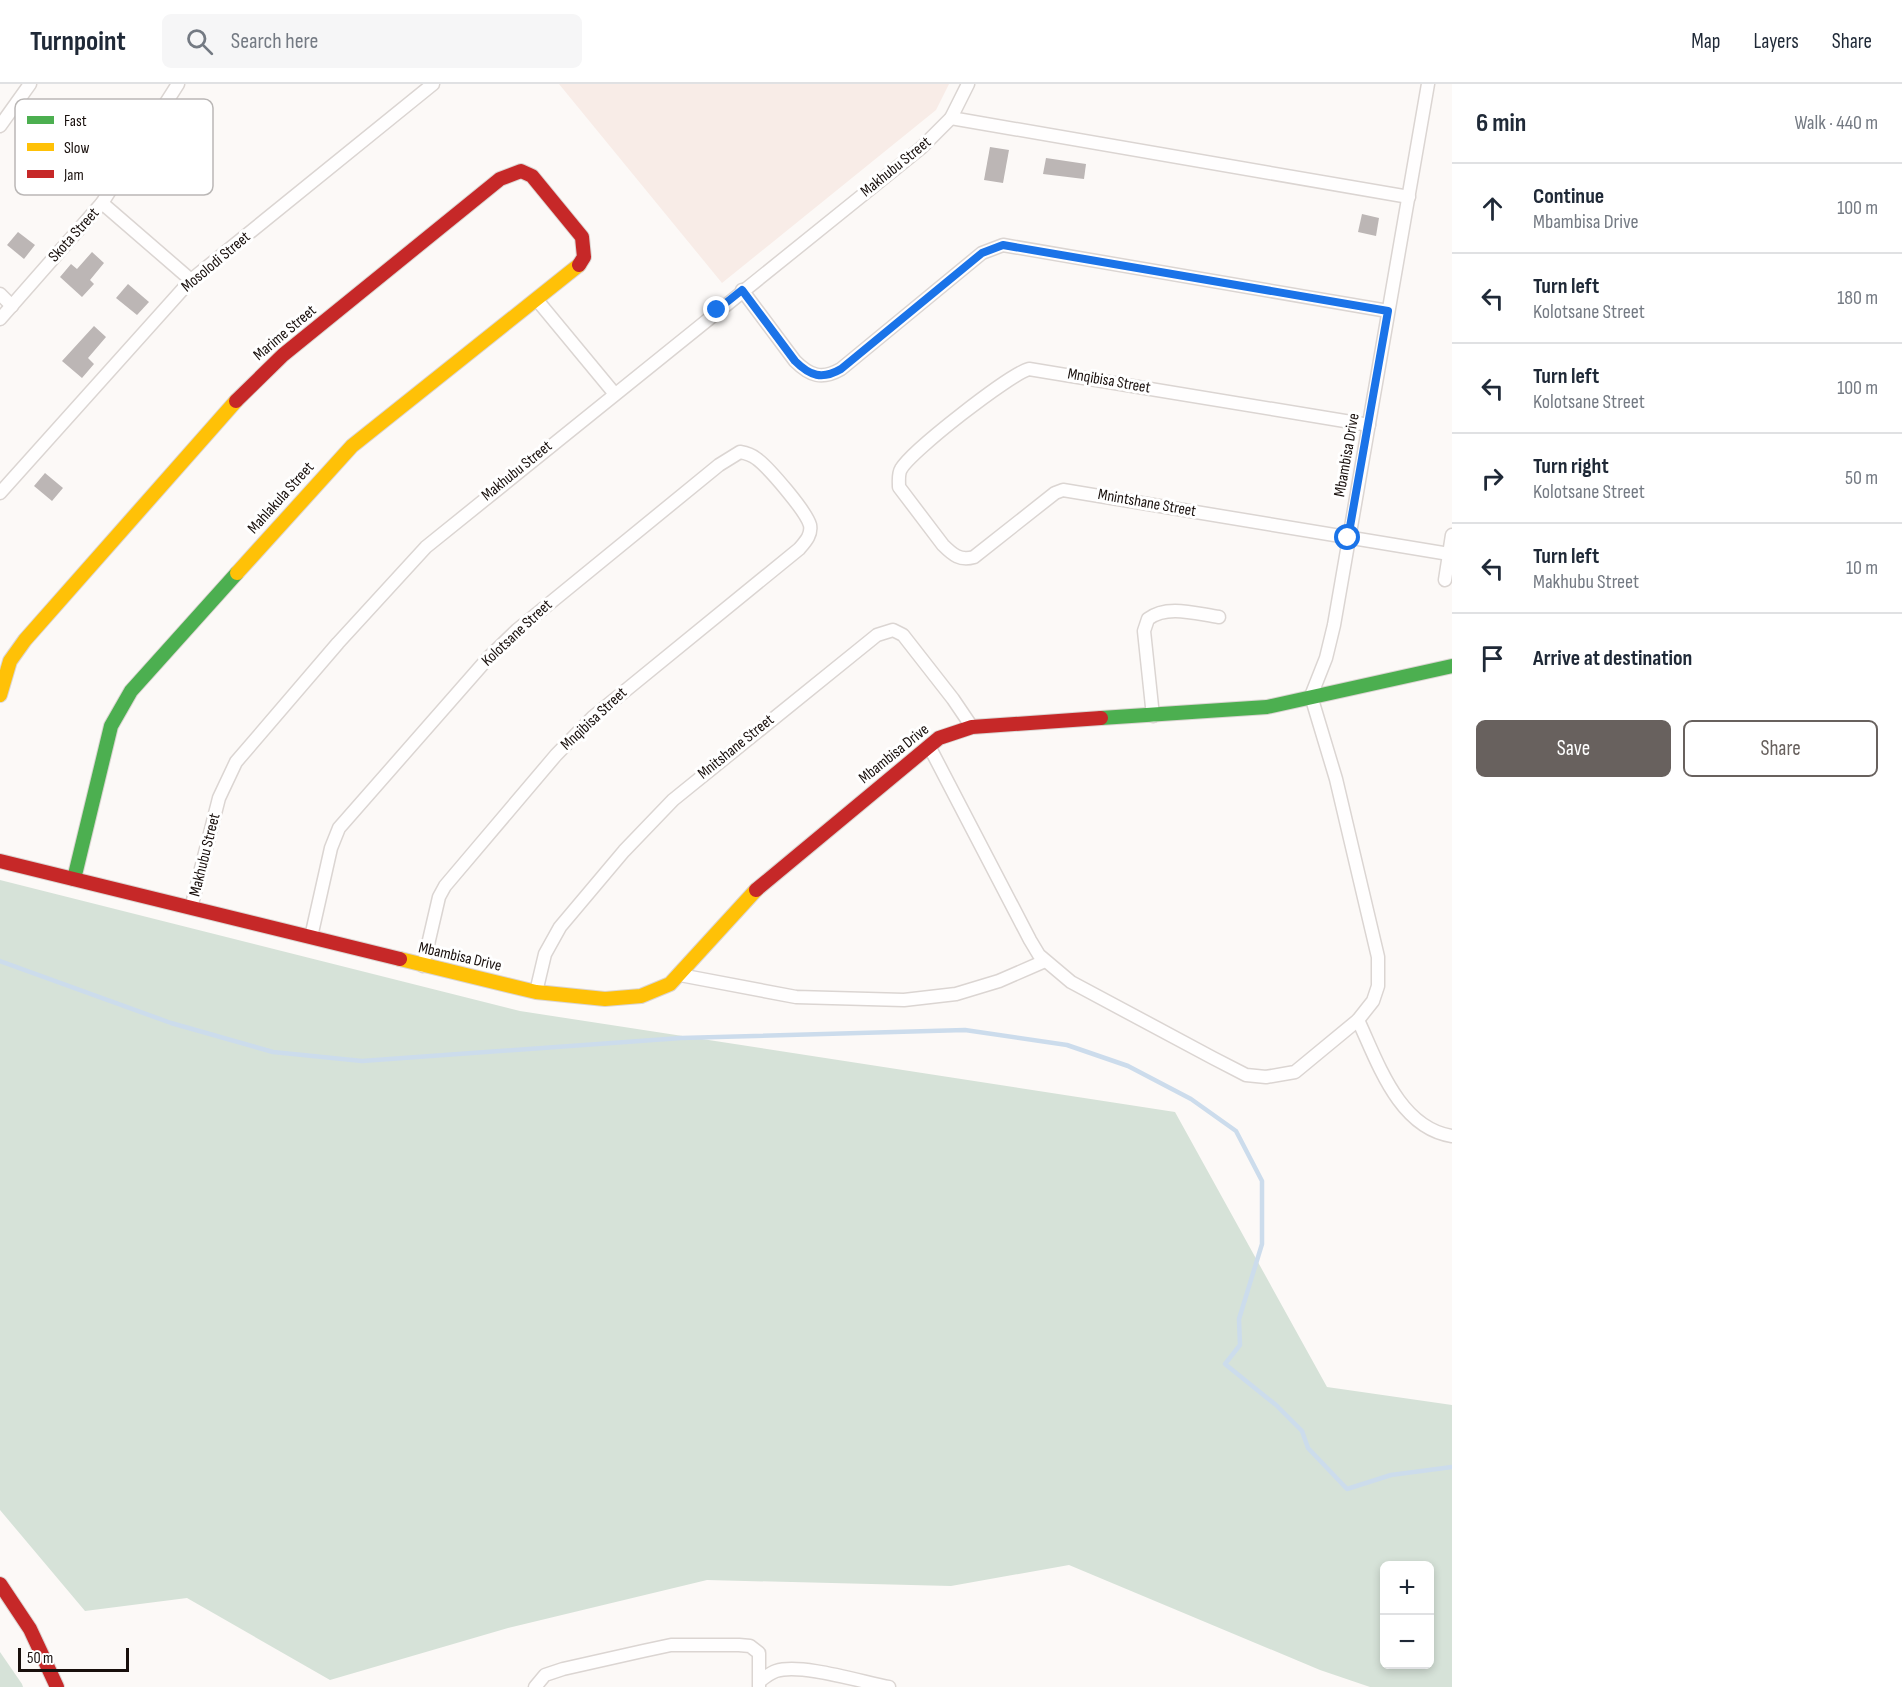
<!DOCTYPE html>
<meta charset="utf-8">
<style>
:root{--surface:#fff;--page:#f6f6f7;--text:#1f2937;--muted:#747a83;--line:#e0e1e3;--accent:#68615e}
body{margin:0;font-family:"Sofia Sans Condensed",sans-serif;background:var(--page);color:var(--text)}
.controls{position:absolute;right:18px;bottom:18px;display:grid;overflow:hidden;border-radius:9px;box-shadow:0 3px 9px #0003}
.controls button{width:54px;height:54px;display:grid;place-items:center;padding:0;border:0;border-bottom:2px solid var(--line);background:var(--surface);color:var(--text);font:30px sans-serif}
.scale{position:absolute;left:18px;bottom:15px;width:111px;box-sizing:border-box;padding-left:6px;border:3px solid #180f0c;border-top:0;font-size:16px;line-height:21px;white-space:nowrap;color:#180f0c;-webkit-text-stroke:4px #fff;paint-order:stroke}
.stop{position:absolute;width:18px;height:18px;margin:-14px;border:4px solid #1a73e8;border-radius:50%;background:#fff}
.stop.end{background:#1a73e8;border-color:#fff;box-shadow:0 2px 6px #0008}
.list{margin:0;padding:0;list-style:none}
h2{display:flex;justify-content:space-between;align-items:center;height:78px;margin:0;padding:0 24px;font-size:26px}
h2 small{font-size:20px;font-weight:400;color:var(--muted)}
.list li{display:grid;grid-template-columns:39px 1fr auto;gap:18px;align-items:center;box-sizing:border-box;height:90px;padding:0 24px;border-top:2px solid var(--line)}
.list b{display:block;font-size:22px;white-space:nowrap}
.list p{margin:0;font-size:20px;white-space:nowrap;color:var(--muted)}
.list em{font-size:20px;font-style:normal;color:var(--muted)}
.actions{display:flex;gap:12px;padding:18px 24px}
.actions a{flex:1;padding:14px 0;border:2px solid var(--accent);border-radius:9px;text-align:center;font-size:21px;color:var(--accent)}
.actions .main{background:var(--accent);color:#fff}
.icon{flex:none;width:33px;height:33px;fill:none;stroke:currentColor;stroke-width:2;stroke-linecap:round;stroke-linejoin:round}
.map{position:relative;flex:none;width:1452px;height:1603px;overflow:hidden}
header{display:flex;align-items:center;gap:36px;box-sizing:border-box;height:84px;padding:0 30px;background:var(--surface);border-bottom:2px solid var(--line)}
header strong{font-size:28px}
nav{display:flex;gap:33px;margin-inline-start:auto;font-size:21px}
.search{width:420px;height:54px;background:var(--page);display:flex;align-items:center;gap:15px;box-sizing:border-box;padding:0 21px;border-radius:9px;color:var(--muted);font-size:22px}
main{display:flex}
aside{flex:1;background:var(--surface)}
.map>svg:first-child{display:block}
.education{fill:#f8ece7}
.green{fill:#d6e2d8;fill-rule:evenodd}
.lines{fill:none;stroke-linecap:round;stroke-linejoin:round}
.stream{stroke:#ccdcec;stroke-width:4.5}
.building{fill:#bcb6b5}
.street-casing{stroke:#dbd5d2;stroke-width:15}
.fast-casing{stroke:#dbd5d2;stroke-width:16}
.slow-casing{stroke:#dbd5d2;stroke-width:16}
.jam-casing{stroke:#dbd5d2;stroke-width:16}
.street{stroke:#fffefe;stroke-width:12}
.fast{stroke:#4caf50;stroke-width:14}
.slow{stroke:#ffc107;stroke-width:14}
.jam{stroke:#c62828;stroke-width:14}
.route{stroke:#1a73e8;stroke-width:8}
.labels{text-anchor:middle;dominant-baseline:central;stroke-width:6;stroke-linejoin:round;paint-order:stroke}
.street-label{font-size:16px;fill:#180f0c;stroke:#fff}
.key{fill:#fff;stroke:#bab7b6;stroke-width:1.5}
.key-label{font-size:16px;fill:#180f0c}
</style>
<header>
<strong>Turnpoint</strong>
<div class="search"><svg class="icon" aria-label="search" viewBox="0 0 24 24"><circle cx="10" cy="10" r="6"/><path d="M15 15l6 6"/></svg>Search here</div>
<nav><a>Map</a><a>Layers</a><a>Share</a></nav>
</header>
<main>
<div class="map">
<svg width="1452" height="1603" viewBox="0 0 1452 1603">
<rect width="100%" height="100%" fill="#fcf9f7"/>
<path class="education" d="M 559,0 L 949,0 L 936,26 L 722,199 Z"/>
<g class="green">
<path d="M 0,796 L 520,927 L 1175,1028 L 1327,1303 L 1452,1321 L 1452,1603 L 1370,1603 L 1320,1586 L 1069,1481 L 951,1502 L 707,1496 L 508,1544 L 330,1596 L 187,1514 L 85,1527 L 0,1426 ZM 1384,1482 L 1430,1482 L 1430,1580 L 1384,1580 Z"/>
<path d="M 0,1568 L 22,1600 L 23,1603 L 0,1603 Z"/>
</g>
<g class="lines">
<path class="stream" d="M 0,877 L 171,939 L 273,968 L 362,977 L 681,954 L 965,946 L 1067,961 L 1128,982 L 1191,1015 L 1236,1047 L 1262,1097 L 1262,1160 L 1239,1235 L 1240,1261 L 1225,1280 L 1276,1321 L 1302,1347 L 1308,1364 L 1347,1405 L 1391,1391 L 1452,1383"/>
</g>
<g class="building">
<path d="M 990,63 L 1009,66 L 1003,99 L 984,96 Z"/>
<path d="M 1046,74 L 1086,80 L 1084,95 L 1043,90 Z"/>
<path d="M 1362,130 L 1379,134 L 1376,152 L 1358,148 Z"/>
<path d="M 18,148 L 35,161 L 24,175 L 7,161 Z"/>
<path d="M 92,168 L 104,179 L 90,196 L 94,200 L 82,213 L 60,193 L 71,180 L 77,185 Z"/>
<path d="M 128,200 L 149,218 L 137,231 L 116,214 Z"/>
<path d="M 94,242 L 106,253 L 88,274 L 94,280 L 82,294 L 62,277 Z"/>
<path d="M 45,389 L 63,404 L 52,417 L 34,402 Z"/>
</g>
<g class="lines">
<defs>
<g id="street">
<path d="M 951,34 L 1409,113"/>
<path d="M 0,42 L 30,0"/>
<path d="M 102,119 L 191,196"/>
<path d="M 742,206 L 795,277 C 810,292 822,296 841,285 L 982,169 L 1003,161 L 1388,227"/>
<path d="M 0,210 L 12,222"/>
<path d="M 537,216 L 614,309"/>
<path d="M 0,235 L 102,119 L 178,0"/>
<path d="M 1369,341 L 1029,285 C 1010,290 911,367 901,385 C 898,390 899,396 899,403 L 943,461 C 953,471 960,477 974,473 L 1055,409 L 1063,406 L 1449,470"/>
<path d="M 0,409 L 191,196 L 433,0"/>
<path d="M 1445,496 L 1452,451"/>
<path d="M 1153,632 L 1144,547 L 1148,535 C 1167,520 1197,530 1219,533"/>
<path d="M 929,662 L 1030,856 L 1039,871 L 1071,898 L 1213,974 L 1246,991 L 1266,993 L 1295,988 L 1358,936 L 1373,917 L 1378,902 L 1378,873 L 1336,695 L 1311,612 L 1326,574 L 1334,541 L 1428,0"/>
<path d="M 191,824 L 219,714 L 236,678 L 338,559 L 426,463 L 921,64 L 951,34 L 968,0"/>
<path d="M 311,853 L 331,764 L 339,744 L 489,573 L 517,546 L 719,381 L 740,368 C 746,369 752,371 757,375 C 769,384 806,427 810,441 C 812,451 805,458 799,465 L 593,633 L 556,671 L 445,802 L 439,813 L 423,882"/>
<path d="M 680,891 L 796,913 L 904,916 L 956,910 L 999,897 L 1045,877"/>
<path d="M 536,908 L 545,870 L 560,843 L 624,767 L 673,716 L 877,551 L 893,546 L 903,551 L 953,615 L 972,643"/>
<path d="M 1358,936 C 1378,979 1399,1044 1452,1052"/>
<path d="M 760,1597 C 765,1593 770,1589 776,1587 C 801,1579 862,1598 889,1603"/>
<path d="M 535,1603 L 545,1591 L 563,1585 L 643,1567 L 671,1561 L 739,1561 L 750,1562 L 759,1569 L 759,1603"/>
</g>
<g id="fast">
<path d="M 1101,634 L 1267,623 L 1452,582"/>
<path d="M 74,795 L 111,642 L 131,607 L 237,489"/>
</g>
<g id="slow">
<path d="M 237,489 L 352,362 L 579,181"/>
<path d="M 0,611 L 10,577 L 25,556 L 236,317"/>
<path d="M 400,875 L 536,908 L 605,915 L 641,912 L 670,900 L 756,806"/>
</g>
<g id="jam">
<path d="M 236,317 L 283,271 L 500,95 L 521,87 L 532,92 L 582,153 L 584,173 L 579,181"/>
<path d="M 0,777 L 400,875"/>
<path d="M 756,806 L 939,654 L 972,643 L 1101,634"/>
<path d="M 0,1500 L 30,1545 L 57,1603"/>
</g>
</defs>
<use href="#street" class="street-casing"/>
<use href="#fast" class="fast-casing"/>
<use href="#slow" class="slow-casing"/>
<use href="#jam" class="jam-casing"/>
<use href="#street" class="street"/>
<use href="#fast" class="fast"/>
<use href="#slow" class="slow"/>
<use href="#jam" class="jam"/>
</g>
<g class="lines">
<path class="route" d="M 717,226 L 742,206 L 795,277 C 810,292 822,296 841,285 L 982,169 L 1003,161 L 1388,227 L 1348,454"/>
</g>
<g class="labels">
<g class="street-label">
<text transform="translate(896 83) rotate(-39)">Makhubu Street</text>
<text transform="translate(74 151) rotate(-48)">Skota Street</text>
<text transform="translate(216 178) rotate(-40)">Mosolodi Street</text>
<text transform="translate(285 249) rotate(-40)">Marime Street</text>
<text transform="translate(1109 297) rotate(10)">Mnqibisa Street</text>
<text transform="translate(1347 371) rotate(-80)">Mbambisa Drive</text>
<text transform="translate(517 387) rotate(-39)">Makhubu Street</text>
<text transform="translate(281 414) rotate(-48)">Mahlakula Street</text>
<text transform="translate(1147 419) rotate(10)">Mnintshane Street</text>
<text transform="translate(517 549) rotate(-43)">Kolotsane Street</text>
<text transform="translate(594 635) rotate(-43)">Mnqibisa Street</text>
<text transform="translate(736 663) rotate(-39)">Mnitshane Street</text>
<text transform="translate(894 670) rotate(-39)">Mbambisa Drive</text>
<text transform="translate(205 771) rotate(-76)">Makhubu Street</text>
<text transform="translate(460 873) rotate(13)">Mbambisa Drive</text>
</g>
</g>
<rect x="15" y="15" width="198" height="96" rx="9" class="key"/>
<rect x="27" y="32" width="27" height="8" fill="#4caf50"/>
<rect x="27" y="59" width="27" height="8" fill="#ffc107"/>
<rect x="27" y="86" width="27" height="8" fill="#c62828"/>
<g class="key-label">
<text x="64" y="42">Fast</text>
<text x="64" y="69">Slow</text>
<text x="64" y="96">Jam</text>
</g>
</svg>
<div class="controls">
<button>+</button>
<button>−</button>
</div>
<div class="scale">50 m</div>
<div class="stop" style="left:1348px;top:454px"></div>
<div class="stop end" style="left:717px;top:226px"></div>
</div>
<aside>
<h2>6 min<small>Walk · 440 m</small></h2>
<ul class="list">
<li><svg class="icon" aria-label="ahead" viewBox="0 0 24 24"><path d="M12 20V5M6 11l6-6 6 6"/></svg><div><b>Continue</b><p>Mbambisa Drive</p></div><em>100 m</em></li>
<li><svg class="icon" aria-label="left" viewBox="0 0 24 24"><path d="M17 20v-9H6M10 6l-5 5 5 5"/></svg><div><b>Turn left</b><p>Kolotsane Street</p></div><em>180 m</em></li>
<li><svg class="icon" aria-label="left" viewBox="0 0 24 24"><path d="M17 20v-9H6M10 6l-5 5 5 5"/></svg><div><b>Turn left</b><p>Kolotsane Street</p></div><em>100 m</em></li>
<li><svg class="icon" aria-label="right" viewBox="0 0 24 24"><path d="M7 20v-9h11M14 6l5 5-5 5"/></svg><div><b>Turn right</b><p>Kolotsane Street</p></div><em>50 m</em></li>
<li><svg class="icon" aria-label="left" viewBox="0 0 24 24"><path d="M17 20v-9H6M10 6l-5 5 5 5"/></svg><div><b>Turn left</b><p>Makhubu Street</p></div><em>10 m</em></li>
<li><svg class="icon" aria-label="arrive" viewBox="0 0 24 24"><path d="M6 21V4h12l-3 4 3 4H6"/></svg><div><b>Arrive at destination</b></div></li>
</ul>
<div class="actions"><a class="main">Save</a><a>Share</a></div>
</aside>
</main>
